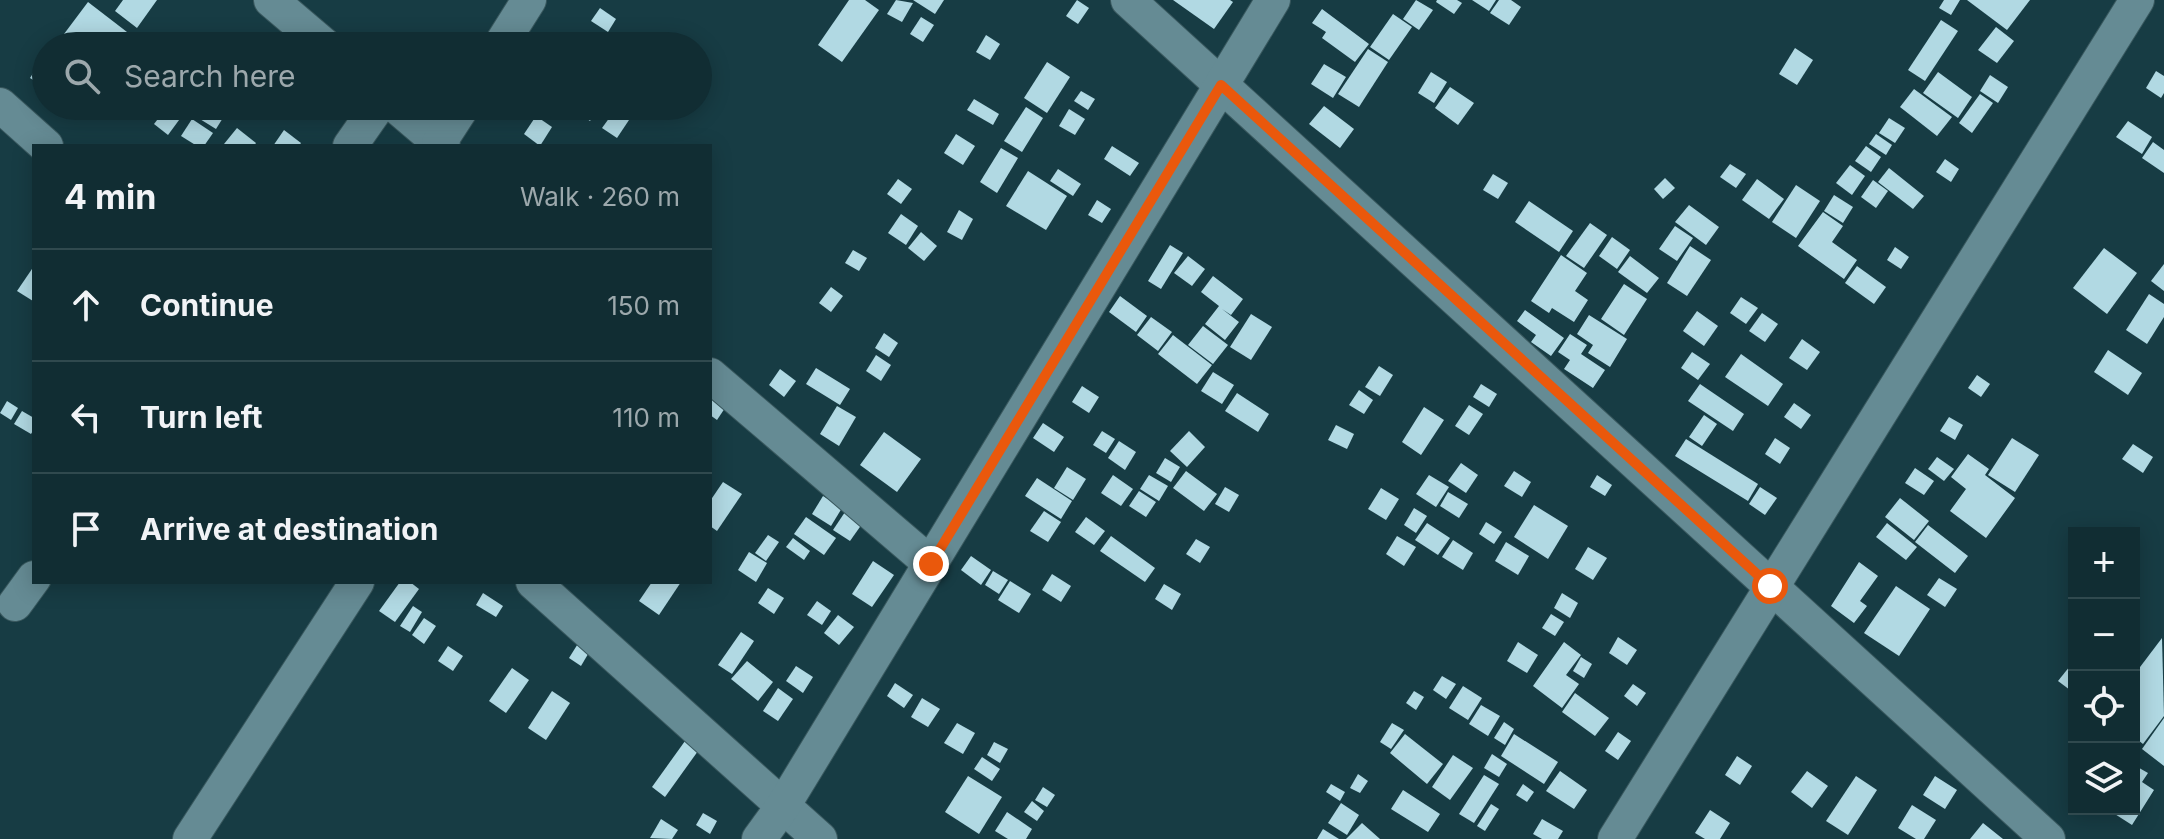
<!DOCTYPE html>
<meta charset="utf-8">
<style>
:root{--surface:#112d33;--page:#1e393f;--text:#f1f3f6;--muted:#9ca8ac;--line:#30494e}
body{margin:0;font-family:Inter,sans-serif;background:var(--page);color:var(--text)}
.controls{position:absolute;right:24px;bottom:24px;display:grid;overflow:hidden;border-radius:0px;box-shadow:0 4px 20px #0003}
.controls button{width:72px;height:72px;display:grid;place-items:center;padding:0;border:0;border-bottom:2px solid var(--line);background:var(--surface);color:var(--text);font:40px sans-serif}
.stop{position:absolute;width:24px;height:24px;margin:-18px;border:6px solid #ea580c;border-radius:50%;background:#fff}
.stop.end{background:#ea580c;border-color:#fff;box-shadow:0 2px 8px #0008}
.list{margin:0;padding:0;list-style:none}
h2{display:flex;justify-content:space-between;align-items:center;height:104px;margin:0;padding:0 32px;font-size:34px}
h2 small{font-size:26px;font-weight:400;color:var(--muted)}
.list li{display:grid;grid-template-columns:52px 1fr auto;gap:24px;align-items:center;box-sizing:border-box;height:112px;padding:0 32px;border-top:2px solid var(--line)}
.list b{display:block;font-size:30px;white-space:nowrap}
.list em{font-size:26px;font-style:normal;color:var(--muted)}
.icon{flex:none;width:44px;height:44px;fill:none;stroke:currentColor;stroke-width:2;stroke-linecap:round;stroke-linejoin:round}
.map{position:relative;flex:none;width:2164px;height:839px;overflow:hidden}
.search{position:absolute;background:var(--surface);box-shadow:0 4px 20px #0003;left:32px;top:32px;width:680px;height:88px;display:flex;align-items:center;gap:20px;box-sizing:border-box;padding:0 28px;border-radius:44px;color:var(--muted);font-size:30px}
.panel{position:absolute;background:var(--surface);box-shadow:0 4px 20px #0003;left:32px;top:144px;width:680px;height:440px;border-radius:0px}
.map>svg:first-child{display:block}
.building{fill:#b1d9e3}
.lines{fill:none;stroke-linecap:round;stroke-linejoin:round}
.minor-casing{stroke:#39585e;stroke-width:36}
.minor{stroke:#658b94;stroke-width:34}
.route{stroke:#ea580c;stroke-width:10}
</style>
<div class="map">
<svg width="2164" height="839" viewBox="0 0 2164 839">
<rect width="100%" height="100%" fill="#173c44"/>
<g class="building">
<path d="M 123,0 L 157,0 L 137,28 L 115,11 Z"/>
<path d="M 849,0 L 865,0 L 879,10 L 842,62 L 818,45 Z"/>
<path d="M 896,0 L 913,3 L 902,22 L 887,14 Z"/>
<path d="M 913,0 L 944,0 L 935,14 Z"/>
<path d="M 1077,0 L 1089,8 L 1078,24 L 1066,16 Z"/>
<path d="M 1173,0 L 1230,0 L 1233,2 L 1214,29 Z"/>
<path d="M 1416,0 L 1433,10 L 1419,30 L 1403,19 Z"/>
<path d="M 1437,0 L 1457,0 L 1462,3 L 1454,14 L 1436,2 Z"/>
<path d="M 1472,0 L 1496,0 L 1489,11 Z"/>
<path d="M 1499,0 L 1511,0 L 1521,7 L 1509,25 L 1490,13 Z"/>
<path d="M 1944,0 L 1960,0 L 1951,15 L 1939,8 Z"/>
<path d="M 1967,0 L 2030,0 L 2007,30 Z"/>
<path d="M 88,2 L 127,32 L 116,46 L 55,46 Z"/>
<path d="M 600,8 L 616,19 L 608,32 L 591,21 Z"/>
<path d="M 1322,9 L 1369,44 L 1355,62 L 1322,38 L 1326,32 L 1312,23 Z"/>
<path d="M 1393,14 L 1412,27 L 1389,60 L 1370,47 Z"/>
<path d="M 921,17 L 934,25 L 923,42 L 910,34 Z"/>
<path d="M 1941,20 L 1958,31 L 1925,81 L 1908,70 Z"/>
<path d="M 1996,27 L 2014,41 L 1997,63 L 1978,50 Z"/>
<path d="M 283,33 L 301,46 L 274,46 Z"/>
<path d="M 986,35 L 1000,44 L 990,60 L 976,52 Z"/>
<path d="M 588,36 L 604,46 L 581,46 Z"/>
<path d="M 1795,48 L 1813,60 L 1797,85 L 1779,74 Z"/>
<path d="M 1368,49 L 1388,62 L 1359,107 L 1338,94 Z"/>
<path d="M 1047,62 L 1070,77 L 1047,113 L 1024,98 Z"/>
<path d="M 1324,64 L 1346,77 L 1333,98 L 1311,84 Z"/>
<path d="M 37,67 L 46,73 L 46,88 L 30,78 Z"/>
<path d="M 2156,71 L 2164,76 L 2164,93 L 2161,98 L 2146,88 Z"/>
<path d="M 1431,72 L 1447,82 L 1434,103 L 1418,93 Z"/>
<path d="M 1938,72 L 1972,97 L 1958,118 L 1923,93 Z"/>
<path d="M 1990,75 L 2008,87 L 1998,103 L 1980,91 Z"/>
<path d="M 1450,87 L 1474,103 L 1458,125 L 1435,108 Z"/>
<path d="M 1914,89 L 1952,117 L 1937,136 L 1900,107 Z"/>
<path d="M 1081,91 L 1095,99 L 1088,110 L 1074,101 Z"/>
<path d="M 1980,94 L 1993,103 L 1972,133 L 1959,123 Z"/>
<path d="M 974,99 L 999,114 L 993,125 L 967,110 Z"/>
<path d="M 168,106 L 182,116 L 168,135 L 154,124 Z"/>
<path d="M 201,106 L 215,106 L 226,113 L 216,129 L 195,116 Z"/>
<path d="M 568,106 L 595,106 L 598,109 L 590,121 Z"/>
<path d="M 618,106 L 633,114 L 617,138 L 602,128 Z"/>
<path d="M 633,106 L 656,106 L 649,116 Z"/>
<path d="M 1324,106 L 1354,129 L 1340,148 L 1309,124 Z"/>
<path d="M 1026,107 L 1043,118 L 1022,152 L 1004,141 Z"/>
<path d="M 1069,109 L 1085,119 L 1075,135 L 1059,126 Z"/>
<path d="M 536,116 L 552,127 L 540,146 L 524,134 Z"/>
<path d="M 1889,118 L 1905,128 L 1895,143 L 1879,133 Z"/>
<path d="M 192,119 L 213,133 L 204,146 L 197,146 L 181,136 Z"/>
<path d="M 2128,121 L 2152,137 L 2142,154 L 2116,137 Z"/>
<path d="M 237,128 L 256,143 L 254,146 L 224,144 Z"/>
<path d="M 284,130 L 301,143 L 299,146 L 273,146 Z"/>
<path d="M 956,134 L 975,146 L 963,165 L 944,153 Z"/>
<path d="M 1876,134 L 1892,145 L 1886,155 L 1869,144 Z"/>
<path d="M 2153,142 L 2164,150 L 2164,173 L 2142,158 Z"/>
<path d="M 1112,146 L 1139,163 L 1130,176 L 1104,159 Z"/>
<path d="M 1866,146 L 1881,157 L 1871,172 L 1855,161 Z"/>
<path d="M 1001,148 L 1018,158 L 997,193 L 980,182 Z"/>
<path d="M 1945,159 L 1959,169 L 1951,182 L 1936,172 Z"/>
<path d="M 1730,164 L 1746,174 L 1736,188 L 1720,177 Z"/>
<path d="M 1850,165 L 1865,176 L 1852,195 L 1836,183 Z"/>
<path d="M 1889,168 L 1924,196 L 1913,209 L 1878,182 Z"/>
<path d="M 1058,169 L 1081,184 L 1073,196 L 1050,181 Z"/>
<path d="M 1028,171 L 1067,196 L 1046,230 L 1006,206 Z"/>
<path d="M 1493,174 L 1508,183 L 1498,199 L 1483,190 Z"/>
<path d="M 1665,178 L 1675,188 L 1663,199 L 1654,189 Z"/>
<path d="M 898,179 L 912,189 L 901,204 L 887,194 Z"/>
<path d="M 1757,179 L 1784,199 L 1769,219 L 1742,200 Z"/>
<path d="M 1873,180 L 1888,191 L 1876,208 L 1861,197 Z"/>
<path d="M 1796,185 L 1820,201 L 1796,238 L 1772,222 Z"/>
<path d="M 1834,195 L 1853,207 L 1843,223 L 1824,211 Z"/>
<path d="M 1097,200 L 1111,209 L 1102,223 L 1088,215 Z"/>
<path d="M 1529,201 L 1573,231 L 1559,252 L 1515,222 Z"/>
<path d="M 1689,205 L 1719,227 L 1706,245 L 1675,222 Z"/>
<path d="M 959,210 L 973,219 L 962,240 L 947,232 Z"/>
<path d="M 1823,212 L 1843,226 L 1832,242 L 1857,260 L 1844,279 L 1798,246 Z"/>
<path d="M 901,214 L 918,226 L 906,245 L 888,233 Z"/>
<path d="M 1590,223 L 1607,235 L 1584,268 L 1566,256 Z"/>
<path d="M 1675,226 L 1693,238 L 1677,261 L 1659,249 Z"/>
<path d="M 921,232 L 937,246 L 924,261 L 908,248 Z"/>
<path d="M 1612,237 L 1630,250 L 1617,269 L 1599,256 Z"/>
<path d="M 1170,245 L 1183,253 L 1161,289 L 1148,281 Z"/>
<path d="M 1690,246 L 1711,260 L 1687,296 L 1667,283 Z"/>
<path d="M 1895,247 L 1909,257 L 1901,269 L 1887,260 Z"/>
<path d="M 2104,248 L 2137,273 L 2107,314 L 2073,288 Z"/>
<path d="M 853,250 L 867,258 L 859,271 L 845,263 Z"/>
<path d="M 1561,255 L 1587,273 L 1575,291 L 1588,300 L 1574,322 L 1552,308 L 1549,313 L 1531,301 Z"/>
<path d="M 1188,256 L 1205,269 L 1192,286 L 1174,273 Z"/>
<path d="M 1630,256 L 1659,278 L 1647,293 L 1618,272 Z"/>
<path d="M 2164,264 L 2164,291 L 2151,281 Z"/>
<path d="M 34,266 L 34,299 L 33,301 L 17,291 Z"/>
<path d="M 1857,266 L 1886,287 L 1874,304 L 1845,283 Z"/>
<path d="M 1213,276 L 1243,299 L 1231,315 L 1222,309 L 1239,322 L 1225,340 L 1205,324 L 1219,306 L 1201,292 Z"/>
<path d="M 1624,284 L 1647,299 L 1624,335 L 1601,319 Z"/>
<path d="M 831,287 L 843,296 L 831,312 L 819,303 Z"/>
<path d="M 2149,294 L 2164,304 L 2164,317 L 2147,344 L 2126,330 Z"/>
<path d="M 1120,296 L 1147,316 L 1136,332 L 1109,312 Z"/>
<path d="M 1741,297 L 1758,308 L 1746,324 L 1730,313 Z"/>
<path d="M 1525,310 L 1564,338 L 1551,356 L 1531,342 L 1536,335 L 1517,321 Z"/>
<path d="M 1697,311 L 1718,326 L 1704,346 L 1683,331 Z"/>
<path d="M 1762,313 L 1778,324 L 1765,342 L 1749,331 Z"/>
<path d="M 1251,314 L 1272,327 L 1251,360 L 1230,347 Z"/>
<path d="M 1589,315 L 1627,339 L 1610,367 L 1588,353 L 1593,345 L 1577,334 Z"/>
<path d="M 1151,317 L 1172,332 L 1158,351 L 1137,335 Z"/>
<path d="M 1203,326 L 1228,345 L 1213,364 L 1188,345 Z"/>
<path d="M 884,333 L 898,343 L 889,357 L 875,348 Z"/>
<path d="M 1570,334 L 1587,345 L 1581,354 L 1605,370 L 1593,388 L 1564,369 L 1570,360 L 1558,352 Z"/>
<path d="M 1173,335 L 1212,365 L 1197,384 L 1158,354 Z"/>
<path d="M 1802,339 L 1820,352 L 1807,370 L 1789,358 Z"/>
<path d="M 2108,350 L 2142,373 L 2128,395 L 2094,372 Z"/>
<path d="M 1692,352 L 1710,364 L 1698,380 L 1681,368 Z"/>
<path d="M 1741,354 L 1783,384 L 1768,406 L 1725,377 Z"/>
<path d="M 876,355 L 891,365 L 881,381 L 866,371 Z"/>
<path d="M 1379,366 L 1393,375 L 1380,396 L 1365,387 Z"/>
<path d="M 816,368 L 850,389 L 840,405 L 806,384 Z"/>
<path d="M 780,369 L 796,381 L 784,397 L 769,385 Z"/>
<path d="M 1213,372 L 1234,385 L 1222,404 L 1201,391 Z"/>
<path d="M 1977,375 L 1990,384 L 1981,397 L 1968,388 Z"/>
<path d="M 1481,384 L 1497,394 L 1489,407 L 1473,397 Z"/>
<path d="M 1700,384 L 1744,414 L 1733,431 L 1688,401 Z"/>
<path d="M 1082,386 L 1099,397 L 1089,413 L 1072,402 Z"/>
<path d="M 1359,390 L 1373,400 L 1364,414 L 1349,405 Z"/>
<path d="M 1237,393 L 1269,414 L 1258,432 L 1225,411 Z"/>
<path d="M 710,398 L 725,408 L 717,420 L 710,415 Z"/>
<path d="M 7,401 L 18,408 L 11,420 L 0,413 Z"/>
<path d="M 1794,403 L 1811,415 L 1801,429 L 1784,417 Z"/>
<path d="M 1469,405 L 1483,414 L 1469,435 L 1455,426 Z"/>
<path d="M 837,406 L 856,417 L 839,446 L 820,434 Z"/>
<path d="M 1424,407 L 1444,420 L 1421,455 L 1402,442 Z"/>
<path d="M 22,411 L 34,418 L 34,429 L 31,434 L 14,424 Z"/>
<path d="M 1704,415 L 1717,424 L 1702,446 L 1689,437 Z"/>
<path d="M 1949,417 L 1963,425 L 1955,440 L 1940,431 Z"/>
<path d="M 1043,423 L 1064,437 L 1054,452 L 1033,438 Z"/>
<path d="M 1336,425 L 1354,434 L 1347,449 L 1328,440 Z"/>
<path d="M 1102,431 L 1115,439 L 1106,453 L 1093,445 Z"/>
<path d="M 1189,431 L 1205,447 L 1187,467 L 1170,451 Z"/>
<path d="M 884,432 L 921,459 L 897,492 L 860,465 Z"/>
<path d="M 1775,438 L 1790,448 L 1780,464 L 1765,454 Z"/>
<path d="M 2012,438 L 2039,455 L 2015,492 L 1988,475 Z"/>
<path d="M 1686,439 L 1758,484 L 1748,501 L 1675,456 Z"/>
<path d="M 1119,441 L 1136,452 L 1125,470 L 1108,458 Z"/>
<path d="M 2133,444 L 2153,457 L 2143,473 L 2122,459 Z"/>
<path d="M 1968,454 L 1989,469 L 1985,475 L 2015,498 L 1986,538 L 1950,511 L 1966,489 L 1951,477 Z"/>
<path d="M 1937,457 L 1954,469 L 1944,481 L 1928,469 Z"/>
<path d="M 1165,458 L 1180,467 L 1171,482 L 1156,473 Z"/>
<path d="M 1461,463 L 1478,475 L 1466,493 L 1448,481 Z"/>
<path d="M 1067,467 L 1086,479 L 1073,500 L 1054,488 Z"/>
<path d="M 1915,468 L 1934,481 L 1924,495 L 1905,483 Z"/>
<path d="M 1186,471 L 1217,494 L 1204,511 L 1173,488 Z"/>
<path d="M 1514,471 L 1531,482 L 1522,497 L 1504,486 Z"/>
<path d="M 1113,475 L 1133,489 L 1121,506 L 1101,493 Z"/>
<path d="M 1149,475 L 1168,486 L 1159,501 L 1140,489 Z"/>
<path d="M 1429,475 L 1449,487 L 1436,507 L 1416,494 Z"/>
<path d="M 1597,475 L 1612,485 L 1605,496 L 1590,487 Z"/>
<path d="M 1037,478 L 1072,501 L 1061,519 L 1025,496 Z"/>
<path d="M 723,482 L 742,494 L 717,531 L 710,526 L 710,501 Z"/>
<path d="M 1225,487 L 1239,495 L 1229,512 L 1215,504 Z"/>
<path d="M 1760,487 L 1777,498 L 1765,515 L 1749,504 Z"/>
<path d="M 1381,488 L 1399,499 L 1386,520 L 1368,509 Z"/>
<path d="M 1139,491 L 1156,502 L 1146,517 L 1129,506 Z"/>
<path d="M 1448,492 L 1468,504 L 1459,518 L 1440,506 Z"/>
<path d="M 823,496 L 842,508 L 831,526 L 812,514 Z"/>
<path d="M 1900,498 L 1929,521 L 1914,540 L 1885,517 Z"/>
<path d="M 1534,505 L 1568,526 L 1548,559 L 1514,537 Z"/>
<path d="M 1414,508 L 1427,516 L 1416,533 L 1404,525 Z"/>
<path d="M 1044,511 L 1061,522 L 1048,542 L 1030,531 Z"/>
<path d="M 845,512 L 862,524 L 850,541 L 833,530 Z"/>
<path d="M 806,517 L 836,538 L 824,555 L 794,534 Z"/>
<path d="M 1086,517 L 1105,531 L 1094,545 L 1075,532 Z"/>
<path d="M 1486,522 L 1502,532 L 1494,544 L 1479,534 Z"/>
<path d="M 1427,523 L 1450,538 L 1438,555 L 1415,540 Z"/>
<path d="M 1887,523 L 1917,547 L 1906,560 L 1876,537 Z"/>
<path d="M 1928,525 L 1968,556 L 1955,573 L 1915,542 Z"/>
<path d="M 768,535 L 779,542 L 766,561 L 755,553 Z"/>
<path d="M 1111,536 L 1155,568 L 1145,582 L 1100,551 Z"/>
<path d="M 1397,536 L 1416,547 L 1404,566 L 1386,554 Z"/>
<path d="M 793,538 L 810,551 L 804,560 L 786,547 Z"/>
<path d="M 1196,539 L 1210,547 L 1200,563 L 1186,554 Z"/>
<path d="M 1453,540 L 1473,553 L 1463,570 L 1442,557 Z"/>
<path d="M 1506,542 L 1529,556 L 1518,575 L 1495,561 Z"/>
<path d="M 1588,547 L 1607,558 L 1593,580 L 1575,569 Z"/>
<path d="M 749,552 L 767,563 L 756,582 L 738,570 Z"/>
<path d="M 971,556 L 991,570 L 981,585 L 961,570 Z"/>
<path d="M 873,561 L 894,575 L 872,607 L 852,594 Z"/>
<path d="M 1859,562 L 1878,576 L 1860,601 L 1867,606 L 1854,623 L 1831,606 Z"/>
<path d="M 993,571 L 1008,580 L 999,594 L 985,585 Z"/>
<path d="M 1052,574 L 1071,586 L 1061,602 L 1042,590 Z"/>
<path d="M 1939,578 L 1957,589 L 1945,607 L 1927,595 Z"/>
<path d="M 1010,581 L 1031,594 L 1019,613 L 998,600 Z"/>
<path d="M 400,582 L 410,582 L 419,589 L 395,622 L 379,611 Z"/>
<path d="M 652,582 L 681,582 L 659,615 L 639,601 Z"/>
<path d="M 1164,584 L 1181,594 L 1172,610 L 1155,599 Z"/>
<path d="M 1896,586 L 1930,609 L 1899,656 L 1864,633 Z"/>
<path d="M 768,588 L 784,598 L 774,614 L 758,603 Z"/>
<path d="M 483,593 L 503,606 L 496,617 L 476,605 Z"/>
<path d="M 1562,593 L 1578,603 L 1570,618 L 1554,608 Z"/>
<path d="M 817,601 L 831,611 L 822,625 L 807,615 Z"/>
<path d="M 413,606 L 422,612 L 410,632 L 400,626 Z"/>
<path d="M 1551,614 L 1564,622 L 1555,636 L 1542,628 Z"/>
<path d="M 838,615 L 854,627 L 839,645 L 824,633 Z"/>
<path d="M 424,618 L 436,626 L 424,644 L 412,635 Z"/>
<path d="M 741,632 L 754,641 L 732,674 L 718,665 Z"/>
<path d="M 1618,637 L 1637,650 L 1627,665 L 1609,653 Z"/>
<path d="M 2162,638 L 2164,716 L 2143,744 L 2134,737 L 2134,675 Z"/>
<path d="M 579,642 L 591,649 L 581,666 L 569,658 Z"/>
<path d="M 1518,642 L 1538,655 L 1527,673 L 1507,661 Z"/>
<path d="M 1564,642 L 1581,655 L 1566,675 L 1579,684 L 1562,708 L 1533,686 Z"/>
<path d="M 448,646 L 463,656 L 453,671 L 438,661 Z"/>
<path d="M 1581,657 L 1592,664 L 1584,678 L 1573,671 Z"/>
<path d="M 747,661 L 773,682 L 758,701 L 731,679 Z"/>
<path d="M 2074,661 L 2074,693 L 2058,681 Z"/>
<path d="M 796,666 L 813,677 L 803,693 L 786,681 Z"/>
<path d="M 512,668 L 529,680 L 506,713 L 489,701 Z"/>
<path d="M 1442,676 L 1456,684 L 1446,699 L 1433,690 Z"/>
<path d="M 895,683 L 913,695 L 904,708 L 887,696 Z"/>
<path d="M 1633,684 L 1646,693 L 1637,706 L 1624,696 Z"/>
<path d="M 1463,686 L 1482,698 L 1468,720 L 1449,708 Z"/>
<path d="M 778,688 L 793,699 L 778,721 L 763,711 Z"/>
<path d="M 552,691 L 570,703 L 546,740 L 528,728 Z"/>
<path d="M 1414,691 L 1424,697 L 1416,710 L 1406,703 Z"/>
<path d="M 1575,693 L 1609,718 L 1595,736 L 1562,712 Z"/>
<path d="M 922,698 L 940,709 L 928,727 L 911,717 Z"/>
<path d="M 1481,705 L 1500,716 L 1488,736 L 1469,724 Z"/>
<path d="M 2164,718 L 2164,766 L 2142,749 Z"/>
<path d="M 1504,722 L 1514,729 L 1505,745 L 1494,738 Z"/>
<path d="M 957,723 L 975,733 L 963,754 L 944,743 Z"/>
<path d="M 1392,723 L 1404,730 L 1391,749 L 1380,742 Z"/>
<path d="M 1618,732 L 1631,741 L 1618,760 L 1605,751 Z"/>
<path d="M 1405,734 L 1443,764 L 1427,784 L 1390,753 Z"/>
<path d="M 1514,734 L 1558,762 L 1544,784 L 1501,756 Z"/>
<path d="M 685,741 L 698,751 L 665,797 L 652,787 Z"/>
<path d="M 994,742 L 1008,749 L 1000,763 L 987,755 Z"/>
<path d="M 1492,754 L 1507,764 L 1499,777 L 1484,768 Z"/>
<path d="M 1453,755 L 1473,768 L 1450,800 L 1432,787 Z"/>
<path d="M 1737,756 L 1752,766 L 1740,785 L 1725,775 Z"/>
<path d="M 982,757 L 1000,769 L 992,781 L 974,769 Z"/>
<path d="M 2134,765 L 2148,773 L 2142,782 L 2154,790 L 2132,825 L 2107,809 L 2134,809 Z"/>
<path d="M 1560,771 L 1587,790 L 1574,809 L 1546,791 Z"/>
<path d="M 1807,771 L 1828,786 L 1812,808 L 1791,792 Z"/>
<path d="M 1358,774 L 1368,781 L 1360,793 L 1350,788 Z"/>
<path d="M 1484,775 L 1499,784 L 1474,823 L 1459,814 Z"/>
<path d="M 968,776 L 1002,797 L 979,834 L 945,812 Z"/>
<path d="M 1856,776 L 1877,790 L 1848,835 L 1826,821 Z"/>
<path d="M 1935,776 L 1957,790 L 1945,809 L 1923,795 Z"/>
<path d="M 1331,784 L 1345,792 L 1340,801 L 1326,792 Z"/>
<path d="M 1523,784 L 1534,792 L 1527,802 L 1516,795 Z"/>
<path d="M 1043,787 L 1055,795 L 1047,807 L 1035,800 Z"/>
<path d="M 1403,790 L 1440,814 L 1428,832 L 1391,809 Z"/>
<path d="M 1032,801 L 1044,811 L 1037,821 L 1024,812 Z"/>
<path d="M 1341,803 L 1359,815 L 1347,835 L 1328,823 Z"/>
<path d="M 1491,804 L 1499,809 L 1485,831 L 1477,826 Z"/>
<path d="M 1912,805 L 1936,820 L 1924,839 L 1916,839 L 1898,828 Z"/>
<path d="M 1710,810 L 1730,823 L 1720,839 L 1705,839 L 1695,833 Z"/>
<path d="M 1007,812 L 1032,829 L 1026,839 L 1008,839 L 995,831 Z"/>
<path d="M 703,813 L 717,821 L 710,834 L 696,825 Z"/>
<path d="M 661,819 L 678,830 L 672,839 L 650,838 Z"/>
<path d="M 1542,819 L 1563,831 L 1558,839 L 1542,839 L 1533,834 Z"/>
<path d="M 1362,823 L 1380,839 L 1346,839 Z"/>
<path d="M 1983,823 L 2003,839 L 1970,839 Z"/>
<path d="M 1323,829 L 1339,839 L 1317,839 Z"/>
</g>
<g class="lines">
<defs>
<g id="minor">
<path d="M 271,0 L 325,46"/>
<path d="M 1128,0 L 2048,839"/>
<path d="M 500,46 L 529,0"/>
<path d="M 0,105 L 46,146"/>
<path d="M 396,106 L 443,146"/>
<path d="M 439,143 L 463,106"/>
<path d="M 350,146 L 378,106"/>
<path d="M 710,375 L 931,564"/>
<path d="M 533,582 L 820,839"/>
<path d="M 15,604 L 34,578"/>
<path d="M 190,839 L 357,582"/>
<path d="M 759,839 L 783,806 L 1273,0"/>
<path d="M 1615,839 L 2137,0"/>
</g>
</defs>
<use href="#minor" class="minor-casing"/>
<use href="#minor" class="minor"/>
</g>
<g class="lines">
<path class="route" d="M 931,564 L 1221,85 L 1770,586"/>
</g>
</svg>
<div class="controls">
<button>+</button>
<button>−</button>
<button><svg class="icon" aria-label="locate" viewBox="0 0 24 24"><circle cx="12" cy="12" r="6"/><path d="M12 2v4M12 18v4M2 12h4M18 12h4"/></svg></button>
<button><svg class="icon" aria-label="layers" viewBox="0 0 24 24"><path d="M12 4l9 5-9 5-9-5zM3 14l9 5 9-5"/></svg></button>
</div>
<div class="stop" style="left:1770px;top:586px"></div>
<div class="stop end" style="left:931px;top:564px"></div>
<div class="search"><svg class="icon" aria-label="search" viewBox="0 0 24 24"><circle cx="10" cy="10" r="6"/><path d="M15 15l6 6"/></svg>Search here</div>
<section class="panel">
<h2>4 min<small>Walk · 260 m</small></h2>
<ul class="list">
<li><svg class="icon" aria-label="ahead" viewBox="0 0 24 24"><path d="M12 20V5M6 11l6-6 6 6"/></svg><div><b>Continue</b></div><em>150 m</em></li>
<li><svg class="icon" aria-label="left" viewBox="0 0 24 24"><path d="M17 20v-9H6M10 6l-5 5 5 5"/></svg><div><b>Turn left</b></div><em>110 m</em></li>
<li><svg class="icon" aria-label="arrive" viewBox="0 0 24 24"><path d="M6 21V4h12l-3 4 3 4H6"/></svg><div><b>Arrive at destination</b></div></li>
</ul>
</section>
</div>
